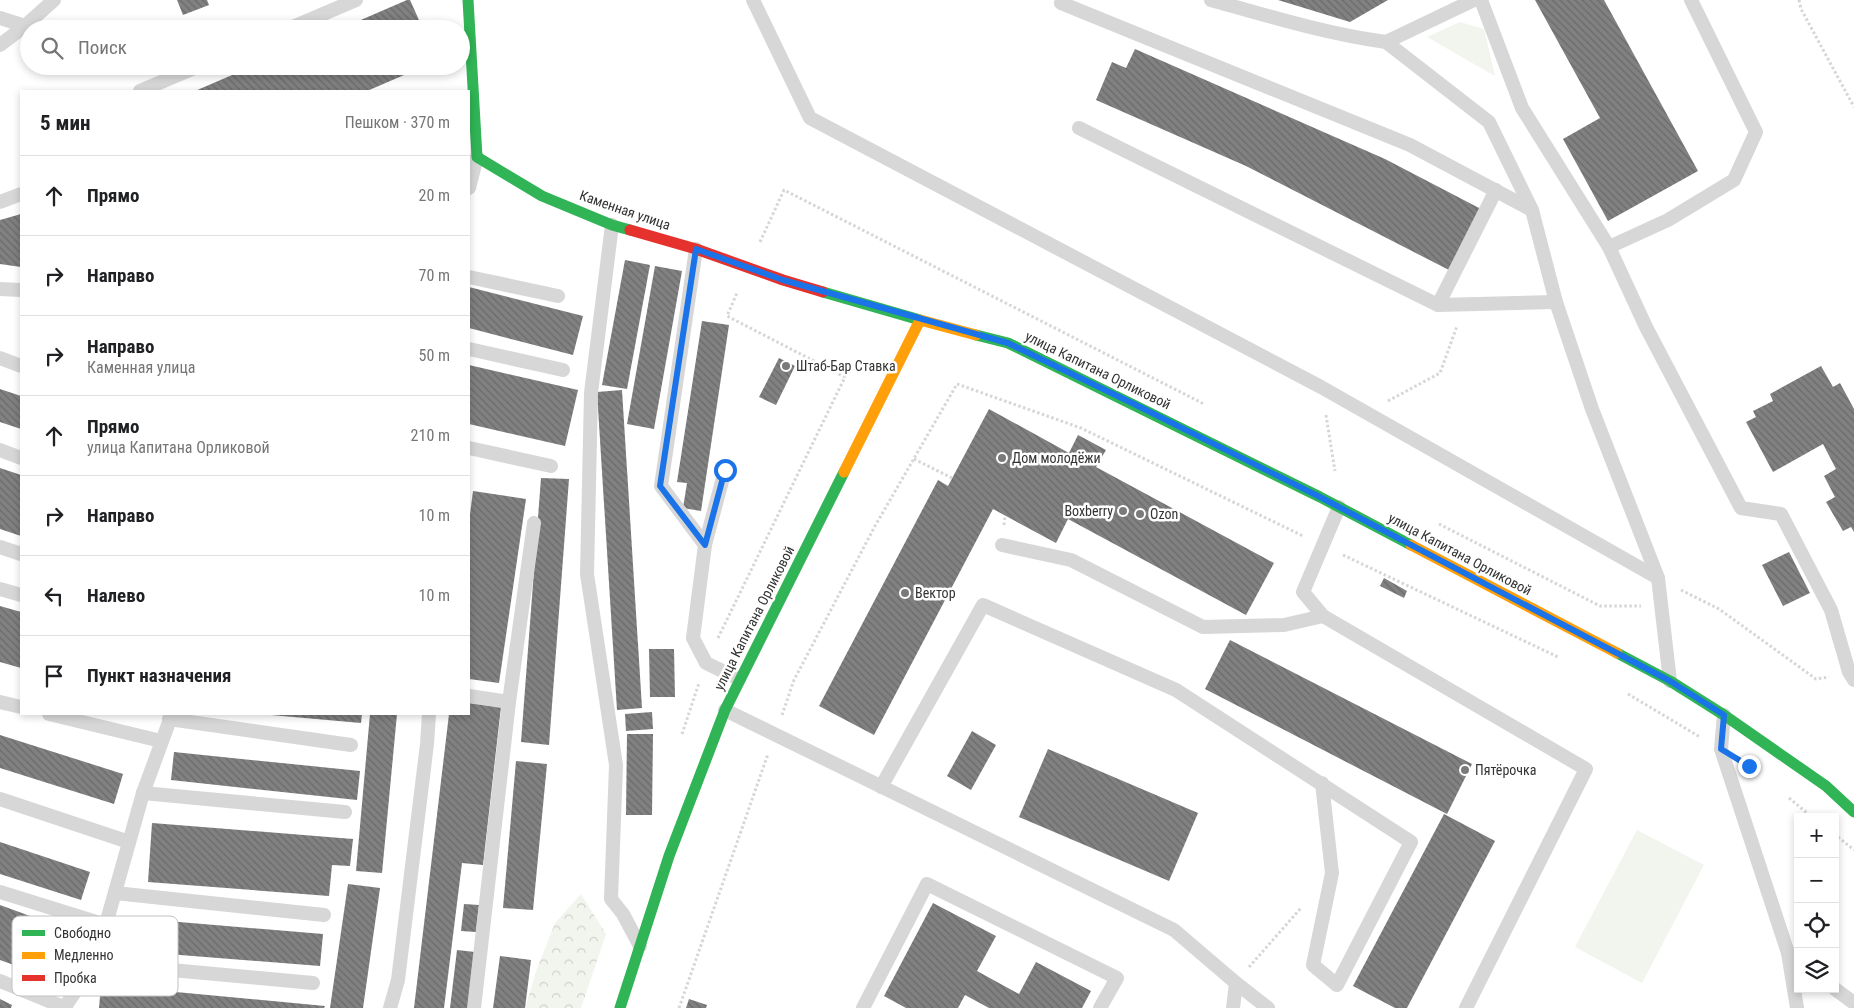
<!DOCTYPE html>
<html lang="ru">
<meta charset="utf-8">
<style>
:root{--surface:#fff;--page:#f6f6f6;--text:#202124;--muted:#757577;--line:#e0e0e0}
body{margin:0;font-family:"Roboto Condensed",sans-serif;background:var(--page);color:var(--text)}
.controls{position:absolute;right:15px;bottom:15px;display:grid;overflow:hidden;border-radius:0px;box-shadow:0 2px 8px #0003}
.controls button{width:45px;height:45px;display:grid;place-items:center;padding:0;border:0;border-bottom:1px solid var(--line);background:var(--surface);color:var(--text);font:25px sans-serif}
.stop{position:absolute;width:15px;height:15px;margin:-11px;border:4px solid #1a73e8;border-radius:50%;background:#fff}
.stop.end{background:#1a73e8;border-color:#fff;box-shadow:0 1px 5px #0008}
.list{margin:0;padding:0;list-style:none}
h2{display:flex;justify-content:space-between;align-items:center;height:65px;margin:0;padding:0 20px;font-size:21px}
h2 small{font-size:16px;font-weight:400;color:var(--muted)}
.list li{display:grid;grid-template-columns:32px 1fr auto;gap:15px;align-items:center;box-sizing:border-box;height:80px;padding:0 20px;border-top:1px solid var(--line)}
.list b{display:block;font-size:19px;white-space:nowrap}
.list p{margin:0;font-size:16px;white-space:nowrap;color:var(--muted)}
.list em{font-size:16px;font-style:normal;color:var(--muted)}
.icon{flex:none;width:28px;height:28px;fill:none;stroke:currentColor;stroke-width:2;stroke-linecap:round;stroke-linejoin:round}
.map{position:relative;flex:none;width:1854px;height:1008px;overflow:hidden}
.search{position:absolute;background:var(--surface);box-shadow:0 2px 8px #0003;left:20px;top:20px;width:450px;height:55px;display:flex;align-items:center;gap:12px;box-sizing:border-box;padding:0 18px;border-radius:28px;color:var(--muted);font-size:19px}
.panel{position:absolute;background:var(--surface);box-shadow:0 2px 8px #0003;left:20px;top:90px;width:450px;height:625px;border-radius:0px}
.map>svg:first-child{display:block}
.forest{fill:url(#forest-crowns)}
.park{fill:#f1f5ed}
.building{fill:url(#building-back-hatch)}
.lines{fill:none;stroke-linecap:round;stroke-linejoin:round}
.path{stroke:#d6d6d6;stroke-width:3;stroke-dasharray:2.5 2.5;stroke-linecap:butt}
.lane{stroke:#d7d7d7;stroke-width:14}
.fast{stroke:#30b455;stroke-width:11}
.slow{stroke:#ff9f0a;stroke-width:11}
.jam{stroke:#e5322d;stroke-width:11}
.route{stroke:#1a73e8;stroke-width:6}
.poi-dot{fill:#7a7a7a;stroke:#fff;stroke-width:2}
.labels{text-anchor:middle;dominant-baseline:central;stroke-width:5;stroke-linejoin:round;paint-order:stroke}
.street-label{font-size:14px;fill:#333;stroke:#fff}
.poi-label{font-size:14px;fill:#333;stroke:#fff;text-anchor:start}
.key{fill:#fff;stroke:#c2c2c2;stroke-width:1}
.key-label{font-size:14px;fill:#333}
</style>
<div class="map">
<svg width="1854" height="1008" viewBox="0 0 1854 1008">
<defs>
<pattern id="forest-crowns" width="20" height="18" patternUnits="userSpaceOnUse" patternTransform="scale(1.25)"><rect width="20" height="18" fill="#f1f5ed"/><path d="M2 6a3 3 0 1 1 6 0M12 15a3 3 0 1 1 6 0" fill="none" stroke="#cfd2cc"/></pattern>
<pattern id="building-back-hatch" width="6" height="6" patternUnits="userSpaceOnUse" patternTransform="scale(1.25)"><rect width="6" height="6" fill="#818181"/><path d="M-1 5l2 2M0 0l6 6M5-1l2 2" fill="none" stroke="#6a6a6a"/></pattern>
</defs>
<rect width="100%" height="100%" fill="#fff"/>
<path class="forest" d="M 581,894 L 606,934 L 581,1008 L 525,1008 L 537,969 L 555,923 Z"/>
<g class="park">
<path d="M 1460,22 L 1484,29 L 1495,76 L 1427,37 Z"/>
<path d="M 1637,830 L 1704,865 L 1642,983 L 1575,947 Z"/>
</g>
<g class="building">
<path d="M 177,0 L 207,0 L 209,5 L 183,15 Z"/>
<path d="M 407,0 L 410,0 L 423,29 L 340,29 Z"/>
<path d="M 1278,0 L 1388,0 L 1350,22 Z"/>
<path d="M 1535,0 L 1604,0 L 1698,171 L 1608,221 L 1563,139 L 1600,118 Z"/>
<path d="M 1135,49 L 1385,159 L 1481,209 L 1449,270 L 1246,166 L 1096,100 L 1112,62 L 1126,68 Z"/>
<path d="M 253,66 L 425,66 L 367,91 L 195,91 Z"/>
<path d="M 21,214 L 21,267 L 0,264 L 0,220 Z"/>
<path d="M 625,260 L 650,265 L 627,389 L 602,385 Z"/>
<path d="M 655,266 L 682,271 L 654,429 L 627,424 Z"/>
<path d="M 469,287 L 583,316 L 573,355 L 469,328 Z"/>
<path d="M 702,321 L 729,325 L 701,511 L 683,508 L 687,483 L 677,482 Z"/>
<path d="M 779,358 L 795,366 L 776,405 L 759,397 Z"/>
<path d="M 469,365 L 578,390 L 565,446 L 469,424 Z"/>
<path d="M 1821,366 L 1833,387 L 1840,383 L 1854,409 L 1854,532 L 1851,527 L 1843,531 L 1826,502 L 1835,497 L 1824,476 L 1836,469 L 1823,444 L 1773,472 L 1746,422 L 1756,417 L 1753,411 L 1773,401 L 1770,394 Z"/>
<path d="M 0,389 L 21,396 L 21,429 L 0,422 Z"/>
<path d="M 622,390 L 642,708 L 617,710 L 597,392 Z"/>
<path d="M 989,409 L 1069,453 L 1078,435 L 1106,450 L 1096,467 L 1274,563 L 1246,615 L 1068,519 L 1056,543 L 993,509 L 874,735 L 819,706 L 938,480 L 948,486 Z"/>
<path d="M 0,468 L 21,475 L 21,536 L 0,529 Z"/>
<path d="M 541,478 L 569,479 L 549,745 L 521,742 Z"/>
<path d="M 473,491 L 526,499 L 499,683 L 469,679 L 469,522 Z"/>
<path d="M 1789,552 L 1810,593 L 1783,606 L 1762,565 Z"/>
<path d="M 1384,578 L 1407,591 L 1404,598 L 1380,586 Z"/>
<path d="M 0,606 L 21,612 L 21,668 L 0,662 Z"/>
<path d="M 1230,640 L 1472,764 L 1447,814 L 1205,689 Z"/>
<path d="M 649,649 L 674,649 L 675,697 L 650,697 Z"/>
<path d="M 469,703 L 501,707 L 483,865 L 462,863 L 444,1008 L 414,1008 L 449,714 L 469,714 Z"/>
<path d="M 652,712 L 653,729 L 626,731 L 625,714 Z"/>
<path d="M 271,714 L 362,714 L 361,723 L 271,715 Z"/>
<path d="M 370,714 L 397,714 L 382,873 L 356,871 Z"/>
<path d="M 972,731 L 996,745 L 971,790 L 947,776 Z"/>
<path d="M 627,734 L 653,734 L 652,815 L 626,815 Z"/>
<path d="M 0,735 L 123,774 L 114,804 L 0,768 Z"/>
<path d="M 1048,749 L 1198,813 L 1169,881 L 1019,817 Z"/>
<path d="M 174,752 L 360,771 L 357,800 L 171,780 Z"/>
<path d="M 516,761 L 547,764 L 533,910 L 503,908 Z"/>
<path d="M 1444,814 L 1495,841 L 1407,1008 L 1395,1008 L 1353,986 Z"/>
<path d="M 152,823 L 353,839 L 350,866 L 332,865 L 329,896 L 148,882 Z"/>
<path d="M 0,842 L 90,872 L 81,900 L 0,874 Z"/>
<path d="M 348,884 L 380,888 L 363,1008 L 330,1008 Z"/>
<path d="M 933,903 L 996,936 L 977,971 L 1019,994 L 1036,962 L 1091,991 L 1082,1008 L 989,1008 L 965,995 L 958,1008 L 906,1008 L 884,996 Z"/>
<path d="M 464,904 L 479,905 L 476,932 L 461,931 Z"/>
<path d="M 0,905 L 71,931 L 62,956 L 50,951 L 41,975 L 0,960 Z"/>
<path d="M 120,917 L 323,934 L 320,966 L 117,950 Z"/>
<path d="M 457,950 L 475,952 L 469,1008 L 450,1008 Z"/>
<path d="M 500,956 L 531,960 L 525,1008 L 493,1008 Z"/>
<path d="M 101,985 L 325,1006 L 324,1008 L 99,1008 Z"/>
<path d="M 0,999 L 12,1005 L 11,1008 L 0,1008 Z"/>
<path d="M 689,999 L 707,1005 L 706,1008 L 686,1008 Z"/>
</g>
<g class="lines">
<g class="path">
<path d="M 1799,0 L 1801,9 L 1854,107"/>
<path d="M 760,242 L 784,190 L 1204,404"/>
<path d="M 1388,401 L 1440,373 L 1457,326"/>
<path d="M 1326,415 L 1335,471"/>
<path d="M 914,459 L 952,478"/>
<path d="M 1439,524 L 1600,606 L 1641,606"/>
<path d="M 1004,525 L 1005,516"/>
<path d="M 1343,555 L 1558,657"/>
<path d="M 1681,590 L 1719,609 L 1816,679 L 1829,677"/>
<path d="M 718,638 L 845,377 L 727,316 L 737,293"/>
<path d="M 1628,694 L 1700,737"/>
<path d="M 782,715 L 794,680 L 875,526 L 957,384 L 1081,428 L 1303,536"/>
<path d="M 682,734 L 699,683"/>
<path d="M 1789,798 L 1812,817"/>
<path d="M 1838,837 L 1854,850"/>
<path d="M 1249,967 L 1301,908"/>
<path d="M 679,1008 L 768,754"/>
</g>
<g class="lane">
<path d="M 753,0 L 810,118 L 1321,387 L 1658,578"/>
<path d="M 1211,0 C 1268,16 1327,34 1386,42 L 1489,122 L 1532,210 L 1556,302 L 1592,409 L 1658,578 L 1670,681"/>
<path d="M 1481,0 L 1522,108 L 1609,247"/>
<path d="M 1691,0 L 1756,132 L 1734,180 L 1668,220 L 1609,247 L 1646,327 L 1741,508 L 1781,514 L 1831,610 L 1849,672 L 1854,680"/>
<path d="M 1061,3 L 1410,145 L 1532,210"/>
<path d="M 0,18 L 25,26 L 54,0"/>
<path d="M 288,29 L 356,0"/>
<path d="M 1386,42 L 1474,0"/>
<path d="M 0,45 L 25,26"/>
<path d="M 140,91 L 199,66"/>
<path d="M 1079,128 L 1438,305 L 1556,302"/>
<path d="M 469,188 L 477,157"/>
<path d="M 0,202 L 21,194"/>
<path d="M 612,225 L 591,393 L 587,574 L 616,765 L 611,899 L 623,914 L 640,946"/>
<path d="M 696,249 L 661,486 L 705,545 L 693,638 L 706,663 L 739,679"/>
<path d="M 469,277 L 558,296"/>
<path d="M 0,289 L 21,290"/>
<path d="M 1438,305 L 1496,190"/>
<path d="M 469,349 L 563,370"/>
<path d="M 0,358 L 21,366"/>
<path d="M 469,448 L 551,466"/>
<path d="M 0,450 L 21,458"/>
<path d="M 1339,507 L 1303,592 L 1323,616 L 1586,769 L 1466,1008"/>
<path d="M 705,545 L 725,470"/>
<path d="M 1002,545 L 1071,560 L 1203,627 L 1284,625 L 1323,616"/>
<path d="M 0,547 L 21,554"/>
<path d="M 0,589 L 21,595"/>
<path d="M 469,696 L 509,702"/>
<path d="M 0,702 L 21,707"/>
<path d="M 725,710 L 1174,930 L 1236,983 L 1233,1008"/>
<path d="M 49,714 L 161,741"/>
<path d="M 1724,715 L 1721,749 L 1788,953 L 1798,961"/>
<path d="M 169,719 L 351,745"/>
<path d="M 881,787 L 983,605 L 1176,690 L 1411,842 L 1337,985 L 1313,965 L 1332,873 L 1322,783"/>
<path d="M 143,793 L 345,812"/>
<path d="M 0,799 L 129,842"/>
<path d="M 0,892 L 106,925"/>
<path d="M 115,893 L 324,915"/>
<path d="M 1788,953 L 1797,1008"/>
<path d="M 95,963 L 313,983"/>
<path d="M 0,981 L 66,1008"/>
<path d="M 1236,983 L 1268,1008"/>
<path d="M 1835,989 L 1854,1003"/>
<path d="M 64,1008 L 95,963 L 143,793 L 172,714"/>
<path d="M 390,1008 L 398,980 L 427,744 L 429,714"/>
<path d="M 474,1008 L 509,702 L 534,523"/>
<path d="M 863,1008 L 927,884 L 1117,978 L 1100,1008"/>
</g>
<g class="fast">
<path d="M 468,0 L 477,157 L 542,196 L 612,225 L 630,230"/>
<path d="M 823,292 L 920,320"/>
<path d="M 976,335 L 1008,343 L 1320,497 L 1411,545"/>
<path d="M 1617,653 L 1670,681 L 1724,715 L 1826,786 L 1854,812"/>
<path d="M 620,1008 L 669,856 L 725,710 L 844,472"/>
</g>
<g class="slow">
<path d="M 844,472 L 920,320 L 976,335"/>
<path d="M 1411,545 L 1617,653"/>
</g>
<path class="jam" d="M 630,230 L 696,249 L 783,280 L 823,292"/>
</g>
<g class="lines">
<path class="route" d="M 725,470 L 705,545 L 660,486 L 696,249 L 783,280 L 1008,343 L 1136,405 L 1320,497 L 1670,681 L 1724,715 L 1721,749 L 1749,766"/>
</g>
<g class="poi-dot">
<circle cx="786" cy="366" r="5"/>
<circle cx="1002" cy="458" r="5"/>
<circle cx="1123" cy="511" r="5"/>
<circle cx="1140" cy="514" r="5"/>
<circle cx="905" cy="593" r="5"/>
<circle cx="1465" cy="770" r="5"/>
</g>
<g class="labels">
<g class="street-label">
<text transform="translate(625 210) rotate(19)">Каменная улица</text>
<text transform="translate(1098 370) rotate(26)">улица Капитана Орликовой</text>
<text transform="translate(1460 554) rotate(28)">улица Капитана Орликовой</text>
<text transform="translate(754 618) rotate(-63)">улица Капитана Орликовой</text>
</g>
<g class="poi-label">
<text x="796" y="366">Штаб-Бар Ставка</text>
<text x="1012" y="458">Дом молодёжи</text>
<text x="1113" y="511" text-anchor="end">Boxberry</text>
<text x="1150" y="514">Ozon</text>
<text x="915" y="593">Вектор</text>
<text x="1475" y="770">Пятёрочка</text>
</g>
</g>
<rect x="12" y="916" width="166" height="80" rx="8" class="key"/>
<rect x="22" y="930" width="23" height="6" fill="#30b455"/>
<rect x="22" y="952" width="23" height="7" fill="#ff9f0a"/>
<rect x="22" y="975" width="23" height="6" fill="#e5322d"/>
<g class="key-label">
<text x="54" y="938">Свободно</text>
<text x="54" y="960">Медленно</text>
<text x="54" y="983">Пробка</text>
</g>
</svg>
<div class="controls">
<button>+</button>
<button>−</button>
<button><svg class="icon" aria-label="locate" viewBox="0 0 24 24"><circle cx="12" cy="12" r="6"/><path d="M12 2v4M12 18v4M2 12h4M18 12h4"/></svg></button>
<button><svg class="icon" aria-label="layers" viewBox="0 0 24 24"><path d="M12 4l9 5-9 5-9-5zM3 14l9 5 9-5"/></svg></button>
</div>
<div class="stop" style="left:725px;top:470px"></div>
<div class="stop end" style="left:1749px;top:766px"></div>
<div class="search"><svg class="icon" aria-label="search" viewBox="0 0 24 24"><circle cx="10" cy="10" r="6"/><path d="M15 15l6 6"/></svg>Поиск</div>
<section class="panel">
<h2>5 мин<small>Пешком · 370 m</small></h2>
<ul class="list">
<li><svg class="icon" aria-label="ahead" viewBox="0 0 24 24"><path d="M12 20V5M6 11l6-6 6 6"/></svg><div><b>Прямо</b></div><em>20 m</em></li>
<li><svg class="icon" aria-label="right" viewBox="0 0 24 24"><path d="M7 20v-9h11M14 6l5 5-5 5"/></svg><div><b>Направо</b></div><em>70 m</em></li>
<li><svg class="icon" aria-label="right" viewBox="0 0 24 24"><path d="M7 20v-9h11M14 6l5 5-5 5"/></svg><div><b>Направо</b><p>Каменная улица</p></div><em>50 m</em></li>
<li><svg class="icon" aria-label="ahead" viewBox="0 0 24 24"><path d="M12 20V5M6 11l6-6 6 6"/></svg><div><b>Прямо</b><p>улица Капитана Орликовой</p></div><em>210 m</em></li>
<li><svg class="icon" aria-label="right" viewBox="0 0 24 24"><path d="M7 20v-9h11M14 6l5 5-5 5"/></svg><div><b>Направо</b></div><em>10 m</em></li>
<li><svg class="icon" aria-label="left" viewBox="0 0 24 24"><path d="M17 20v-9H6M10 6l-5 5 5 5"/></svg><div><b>Налево</b></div><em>10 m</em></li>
<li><svg class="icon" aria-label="arrive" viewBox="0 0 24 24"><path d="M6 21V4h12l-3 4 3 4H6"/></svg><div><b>Пункт назначения</b></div></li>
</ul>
</section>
</div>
